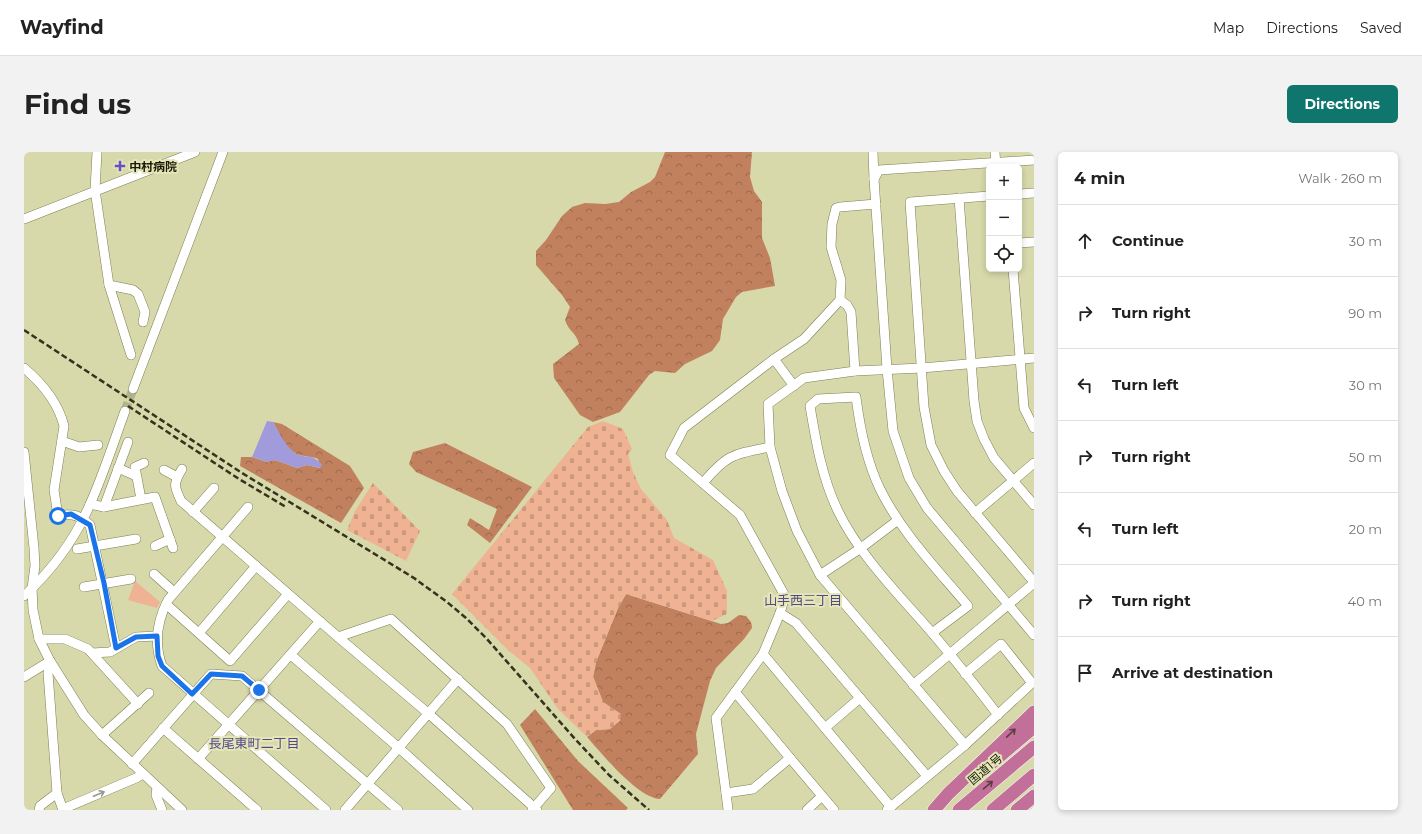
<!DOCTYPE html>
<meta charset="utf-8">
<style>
:root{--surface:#fff;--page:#f2f2f2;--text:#222;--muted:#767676;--line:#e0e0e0;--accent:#0f766e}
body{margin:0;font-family:Montserrat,"Noto Sans JP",sans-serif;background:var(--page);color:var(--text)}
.controls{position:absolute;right:12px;top:12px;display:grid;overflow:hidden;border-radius:6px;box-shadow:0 2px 6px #0003}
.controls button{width:36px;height:36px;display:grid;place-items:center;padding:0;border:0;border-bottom:1px solid var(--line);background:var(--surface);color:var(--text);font:20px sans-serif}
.stop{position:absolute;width:12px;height:12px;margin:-9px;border:3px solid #1a73e8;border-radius:50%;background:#fff}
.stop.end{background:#1a73e8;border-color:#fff;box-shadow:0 1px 4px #0008}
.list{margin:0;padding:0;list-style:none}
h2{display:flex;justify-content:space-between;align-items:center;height:52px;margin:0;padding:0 16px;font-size:17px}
h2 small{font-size:13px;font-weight:400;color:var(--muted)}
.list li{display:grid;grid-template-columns:26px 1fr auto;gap:12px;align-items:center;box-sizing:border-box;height:72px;padding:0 16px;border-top:1px solid var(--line)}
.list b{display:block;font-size:15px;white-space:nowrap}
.list em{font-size:13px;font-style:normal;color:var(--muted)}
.icon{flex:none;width:22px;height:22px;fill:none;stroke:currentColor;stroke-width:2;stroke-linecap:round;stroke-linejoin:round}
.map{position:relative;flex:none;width:1010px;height:658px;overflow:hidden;border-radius:6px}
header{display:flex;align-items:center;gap:24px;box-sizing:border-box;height:56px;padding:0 20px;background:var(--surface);border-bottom:1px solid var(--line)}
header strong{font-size:19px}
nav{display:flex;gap:22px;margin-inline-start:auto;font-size:14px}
.intro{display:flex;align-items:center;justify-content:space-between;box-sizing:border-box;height:96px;padding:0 24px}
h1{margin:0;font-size:28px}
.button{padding:10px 18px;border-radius:6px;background:var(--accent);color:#fff;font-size:14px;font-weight:700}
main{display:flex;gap:24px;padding:0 24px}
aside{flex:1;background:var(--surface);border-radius:6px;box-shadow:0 2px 6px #0003}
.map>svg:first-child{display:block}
.forest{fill:url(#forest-crowns)}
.cemetery{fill:url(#cemetery-stones)}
.park{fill:#efb393}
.water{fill:#a19adb}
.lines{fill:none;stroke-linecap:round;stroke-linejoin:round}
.minor-tunnel{stroke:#b1b38a;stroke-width:9;stroke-dasharray:9 4.5;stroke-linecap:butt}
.minor-casing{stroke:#7e7e54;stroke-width:10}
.highway-casing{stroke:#fff;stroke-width:14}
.minor{stroke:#fff;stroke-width:9}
.highway{stroke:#c2709a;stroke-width:13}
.rail{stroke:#33331e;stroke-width:2.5;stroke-dasharray:6 3;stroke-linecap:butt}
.oneway{stroke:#5d3c42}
.oneway2{stroke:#989890}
.route{stroke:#1a73e8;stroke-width:5}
.poi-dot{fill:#694ec7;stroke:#e4e6b8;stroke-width:1.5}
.labels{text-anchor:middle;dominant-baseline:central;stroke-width:4;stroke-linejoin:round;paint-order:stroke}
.poi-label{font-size:12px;font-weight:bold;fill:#191908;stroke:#e4e6b8;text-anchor:start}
.street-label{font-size:12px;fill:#191908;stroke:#e4e6b8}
.neighbourhood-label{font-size:13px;fill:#544a88;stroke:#e4e6b8}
</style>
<header>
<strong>Wayfind</strong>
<nav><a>Map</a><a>Directions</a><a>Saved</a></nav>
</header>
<div class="intro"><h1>Find us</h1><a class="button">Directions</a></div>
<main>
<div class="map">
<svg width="1010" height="658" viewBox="0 0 1010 658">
<defs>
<pattern id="forest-crowns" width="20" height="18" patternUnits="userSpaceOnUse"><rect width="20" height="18" fill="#c2815e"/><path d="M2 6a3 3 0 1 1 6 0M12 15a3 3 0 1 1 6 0" fill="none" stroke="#9d694c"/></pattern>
<pattern id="cemetery-stones" width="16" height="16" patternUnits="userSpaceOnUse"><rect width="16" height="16" fill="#efb393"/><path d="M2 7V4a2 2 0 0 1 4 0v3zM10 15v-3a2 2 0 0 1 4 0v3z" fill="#cc997d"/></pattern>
</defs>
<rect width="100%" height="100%" fill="#d7d9ab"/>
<g class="forest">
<path d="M 641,0 L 728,0 L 726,25 L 730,39 L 738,50 L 738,86 L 746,106 L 751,134 L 718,140 L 712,145 L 699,167 L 696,188 L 688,199 L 661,212 L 651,221 L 631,219 L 625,223 L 596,260 L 569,270 L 556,263 L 530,226 L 529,212 L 555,192 C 552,180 545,180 541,168 L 546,155 L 538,143 L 512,113 L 512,99 L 522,88 L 538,64 L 548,55 L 561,51 L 581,52 L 595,50 L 607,40 L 626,30 L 631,25 Z"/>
<path d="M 249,270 L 258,272 L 326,314 L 340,336 L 317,371 L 216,314 L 217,305 L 228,305 L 243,310 L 250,308 L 257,310 L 273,316 L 283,313 L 296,316 L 294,307 C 288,304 282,305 275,303 C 262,298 255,281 249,270 Z"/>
<path d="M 421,291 L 508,335 L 466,391 L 443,373 L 446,366 L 465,378 L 473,357 L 392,320 L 385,312 L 389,300 Z"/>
<path d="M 602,442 L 697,472 L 704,471 L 715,463 L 722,464 L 727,470 L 728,476 L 720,487 L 692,516 L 686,529 L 672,582 L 674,602 L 636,647 C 614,646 578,602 563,585 L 572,578 L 586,577 L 596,562 L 579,550 L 569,525 L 572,510 L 594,456 Z"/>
<path d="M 511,557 L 554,609 L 604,656 L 602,658 L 549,658 L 496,573 Z"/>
</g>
<g class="cemetery">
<path d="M 579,269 L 599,277 L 608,297 L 604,302 L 609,320 L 617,337 L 643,368 L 650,386 L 689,408 L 703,439 L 703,462 L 688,469 L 602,442 L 594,456 L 572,510 L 569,524 L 579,550 L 597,562 L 596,569 L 586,577 L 572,578 L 563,585 L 534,557 L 506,516 L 484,498 L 428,442 L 564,275 Z"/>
<path d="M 349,331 L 396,379 L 382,409 L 323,378 L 331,359 Z"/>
</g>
<path class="park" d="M 111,429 L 136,450 L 133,456 L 104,448 Z"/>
<path class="water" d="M 243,269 L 249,270 C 255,280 261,294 271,301 C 282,308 288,300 298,313 L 296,316 L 283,313 L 273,316 L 257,310 L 250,308 L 243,310 L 228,305 Z"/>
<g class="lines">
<path class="minor-tunnel" d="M 101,259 L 109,237"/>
<defs>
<g id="minor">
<path d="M 73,0 L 71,38 L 85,133 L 107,203"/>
<path d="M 849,0 L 850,27"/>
<path d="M 971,0 L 972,15"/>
<path d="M 1010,8 L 855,18 L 850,27 L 863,217 L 869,279 L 885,326 L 903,356 L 1010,483"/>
<path d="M 995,42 L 1010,41"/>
<path d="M 965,44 L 886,50 L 900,255 L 907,293 L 920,319 L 933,339 L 1010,430"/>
<path d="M 935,46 L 950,249 L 953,269 L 960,287 L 970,306 L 1010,353"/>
<path d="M 0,67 L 171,0"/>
<path d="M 995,91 L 1010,90"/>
<path d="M 989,117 L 1000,256 L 1010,276"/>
<path d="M 85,133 L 109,138 L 114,142 L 121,160 L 119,170"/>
<path d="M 816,148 L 823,153 L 827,160 L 831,219"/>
<path d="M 750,207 L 770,234"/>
<path d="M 0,216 C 19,232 34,250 40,274 L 30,338 L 34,364 C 50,361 54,363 66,373 L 92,496"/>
<path d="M 109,237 L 199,0"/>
<path d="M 38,289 L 55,295 L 74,293"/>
<path d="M 0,300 L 10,396 L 11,414 L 8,436 L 9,458 L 15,487 L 26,509 L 60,563 L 78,583 L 158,658"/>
<path d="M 94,316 L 112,324"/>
<path d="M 158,317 C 149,332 150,334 157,349 L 314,485 L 405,562 L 513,658"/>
<path d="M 140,318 L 153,325"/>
<path d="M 679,331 C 703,302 710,302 746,295"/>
<path d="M 117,347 L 111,315 L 120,311"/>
<path d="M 66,352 L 80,355 L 131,345 L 149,396"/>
<path d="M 80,355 L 104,290"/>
<path d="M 224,355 L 144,448 C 133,469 130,492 138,514 L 302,658"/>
<path d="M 169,360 L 190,336"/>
<path d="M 951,361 L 1010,311"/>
<path d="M 131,394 L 146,387"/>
<path d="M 53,397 L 112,387"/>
<path d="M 130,422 L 150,440"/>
<path d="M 796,423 L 837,396 L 874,368"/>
<path d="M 60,435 L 107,427"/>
<path d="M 0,444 C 26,420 48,391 63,359 C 78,327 89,292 101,259"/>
<path d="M 142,452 L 206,509 L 264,442"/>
<path d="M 756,461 L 772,471 L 836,546"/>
<path d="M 175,481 L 232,414"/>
<path d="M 908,481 L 944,454 C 913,417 877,380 856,337 C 842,308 836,277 832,245 L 794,247 L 786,254 C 792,290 798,326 814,359 C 834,401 873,441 903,475 C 928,504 951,533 974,563"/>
<path d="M 314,485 L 367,467 L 483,572 L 527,636 L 508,658"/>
<path d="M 15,487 L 41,487 L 64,497 L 114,552"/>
<path d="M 68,501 L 86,500 L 112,485 L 133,484"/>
<path d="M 739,502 L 801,576"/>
<path d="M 267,503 L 375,596 L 444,658"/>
<path d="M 26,509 L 24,521 L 33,641 L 39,658"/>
<path d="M 0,525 L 26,509"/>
<path d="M 889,533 L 1010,431"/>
<path d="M 711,540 L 766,606"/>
<path d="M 139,576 L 233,658"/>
<path d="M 78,583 L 125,541"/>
<path d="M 941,593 L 796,423 L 773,379 L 758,339 L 746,295 L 744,252 L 780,226 L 831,219 L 898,216 L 1010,206"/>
<path d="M 174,607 L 296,469"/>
<path d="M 108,612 L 187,522 L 218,524 L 374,658"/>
<path d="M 133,635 L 132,643 L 138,658"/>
<path d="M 702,641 L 692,566 L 739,502 L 756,461 L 761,444 L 716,363 L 646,303 L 660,276 L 750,207 L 780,187 L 816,148 L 817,128 L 807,95 L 808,72 L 812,56 L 816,55 L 852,52"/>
<path d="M 867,655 L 801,576 L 836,546 L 903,624"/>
<path d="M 39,657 L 112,626 L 119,622"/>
<path d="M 15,658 L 16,654 L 33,641"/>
<path d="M 321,658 L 434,527"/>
<path d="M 704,658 L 702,641 L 729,637 L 766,606 L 810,658"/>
<path d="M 783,658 L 798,644"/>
<path d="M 863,658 L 941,593 L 1008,531 L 977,492 L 941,522"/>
</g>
<g id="highway">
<path d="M 964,614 L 1010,575"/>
<path d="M 910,658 L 924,642 L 1010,560"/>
<path d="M 935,658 L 1010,595"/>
<path d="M 969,658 L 1010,623"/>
<path d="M 993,658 L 1010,644"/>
</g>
</defs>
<use href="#minor" class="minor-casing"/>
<use href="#highway" class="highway-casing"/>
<use href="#minor" class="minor"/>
<use href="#highway" class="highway"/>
<g class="rail">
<path d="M 0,178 L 218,321 L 390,426 L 423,450 L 442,466 L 463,487 L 551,587 L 585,623 L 625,658"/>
<path d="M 104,254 L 215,327 L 262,355"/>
</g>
</g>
<defs><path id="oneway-shaft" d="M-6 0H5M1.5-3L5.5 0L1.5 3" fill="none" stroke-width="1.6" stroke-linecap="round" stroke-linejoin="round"/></defs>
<g class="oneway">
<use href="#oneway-shaft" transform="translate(987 581) rotate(-44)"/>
<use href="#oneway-shaft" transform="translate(964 633) rotate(-40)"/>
</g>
<use class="oneway2" href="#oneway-shaft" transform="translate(75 642) rotate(-23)"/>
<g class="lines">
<path class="route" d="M 34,364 L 47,362 L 66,373 L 80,431 L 92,496 L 112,485 L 133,484 L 134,504 L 138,514 L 168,542 L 187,522 L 218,524 L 235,538"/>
</g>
<path class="poi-dot" d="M94 8h4v4h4v4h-4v4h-4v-4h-4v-4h4z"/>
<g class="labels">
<g class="poi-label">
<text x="105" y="14">中村病院</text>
</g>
<g class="street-label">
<text transform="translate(961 617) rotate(-40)">国道1号</text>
</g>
<g class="neighbourhood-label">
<text x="779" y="448">山手西三丁目</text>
<text x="230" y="591">長尾東町二丁目</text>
</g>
</g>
</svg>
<div class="controls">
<button>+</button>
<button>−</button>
<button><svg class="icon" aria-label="locate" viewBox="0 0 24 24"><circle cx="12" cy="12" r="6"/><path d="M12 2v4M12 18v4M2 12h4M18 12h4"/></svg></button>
</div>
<div class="stop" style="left:34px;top:364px"></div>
<div class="stop end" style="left:235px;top:538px"></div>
</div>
<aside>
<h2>4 min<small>Walk · 260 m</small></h2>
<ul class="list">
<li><svg class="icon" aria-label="ahead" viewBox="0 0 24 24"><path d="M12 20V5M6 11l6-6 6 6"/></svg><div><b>Continue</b></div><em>30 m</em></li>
<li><svg class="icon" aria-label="right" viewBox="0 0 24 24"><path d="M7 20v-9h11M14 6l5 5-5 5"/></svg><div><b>Turn right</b></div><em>90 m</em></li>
<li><svg class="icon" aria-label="left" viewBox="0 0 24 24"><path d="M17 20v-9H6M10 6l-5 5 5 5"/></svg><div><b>Turn left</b></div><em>30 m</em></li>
<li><svg class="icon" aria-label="right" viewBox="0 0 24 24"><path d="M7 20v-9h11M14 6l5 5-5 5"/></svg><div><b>Turn right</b></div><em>50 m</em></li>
<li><svg class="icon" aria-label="left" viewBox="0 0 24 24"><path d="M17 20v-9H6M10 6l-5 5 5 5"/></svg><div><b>Turn left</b></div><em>20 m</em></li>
<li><svg class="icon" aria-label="right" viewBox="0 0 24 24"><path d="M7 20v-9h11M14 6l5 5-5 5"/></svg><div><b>Turn right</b></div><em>40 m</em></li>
<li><svg class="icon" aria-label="arrive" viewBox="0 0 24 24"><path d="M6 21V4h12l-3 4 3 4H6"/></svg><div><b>Arrive at destination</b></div></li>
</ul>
</aside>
</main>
